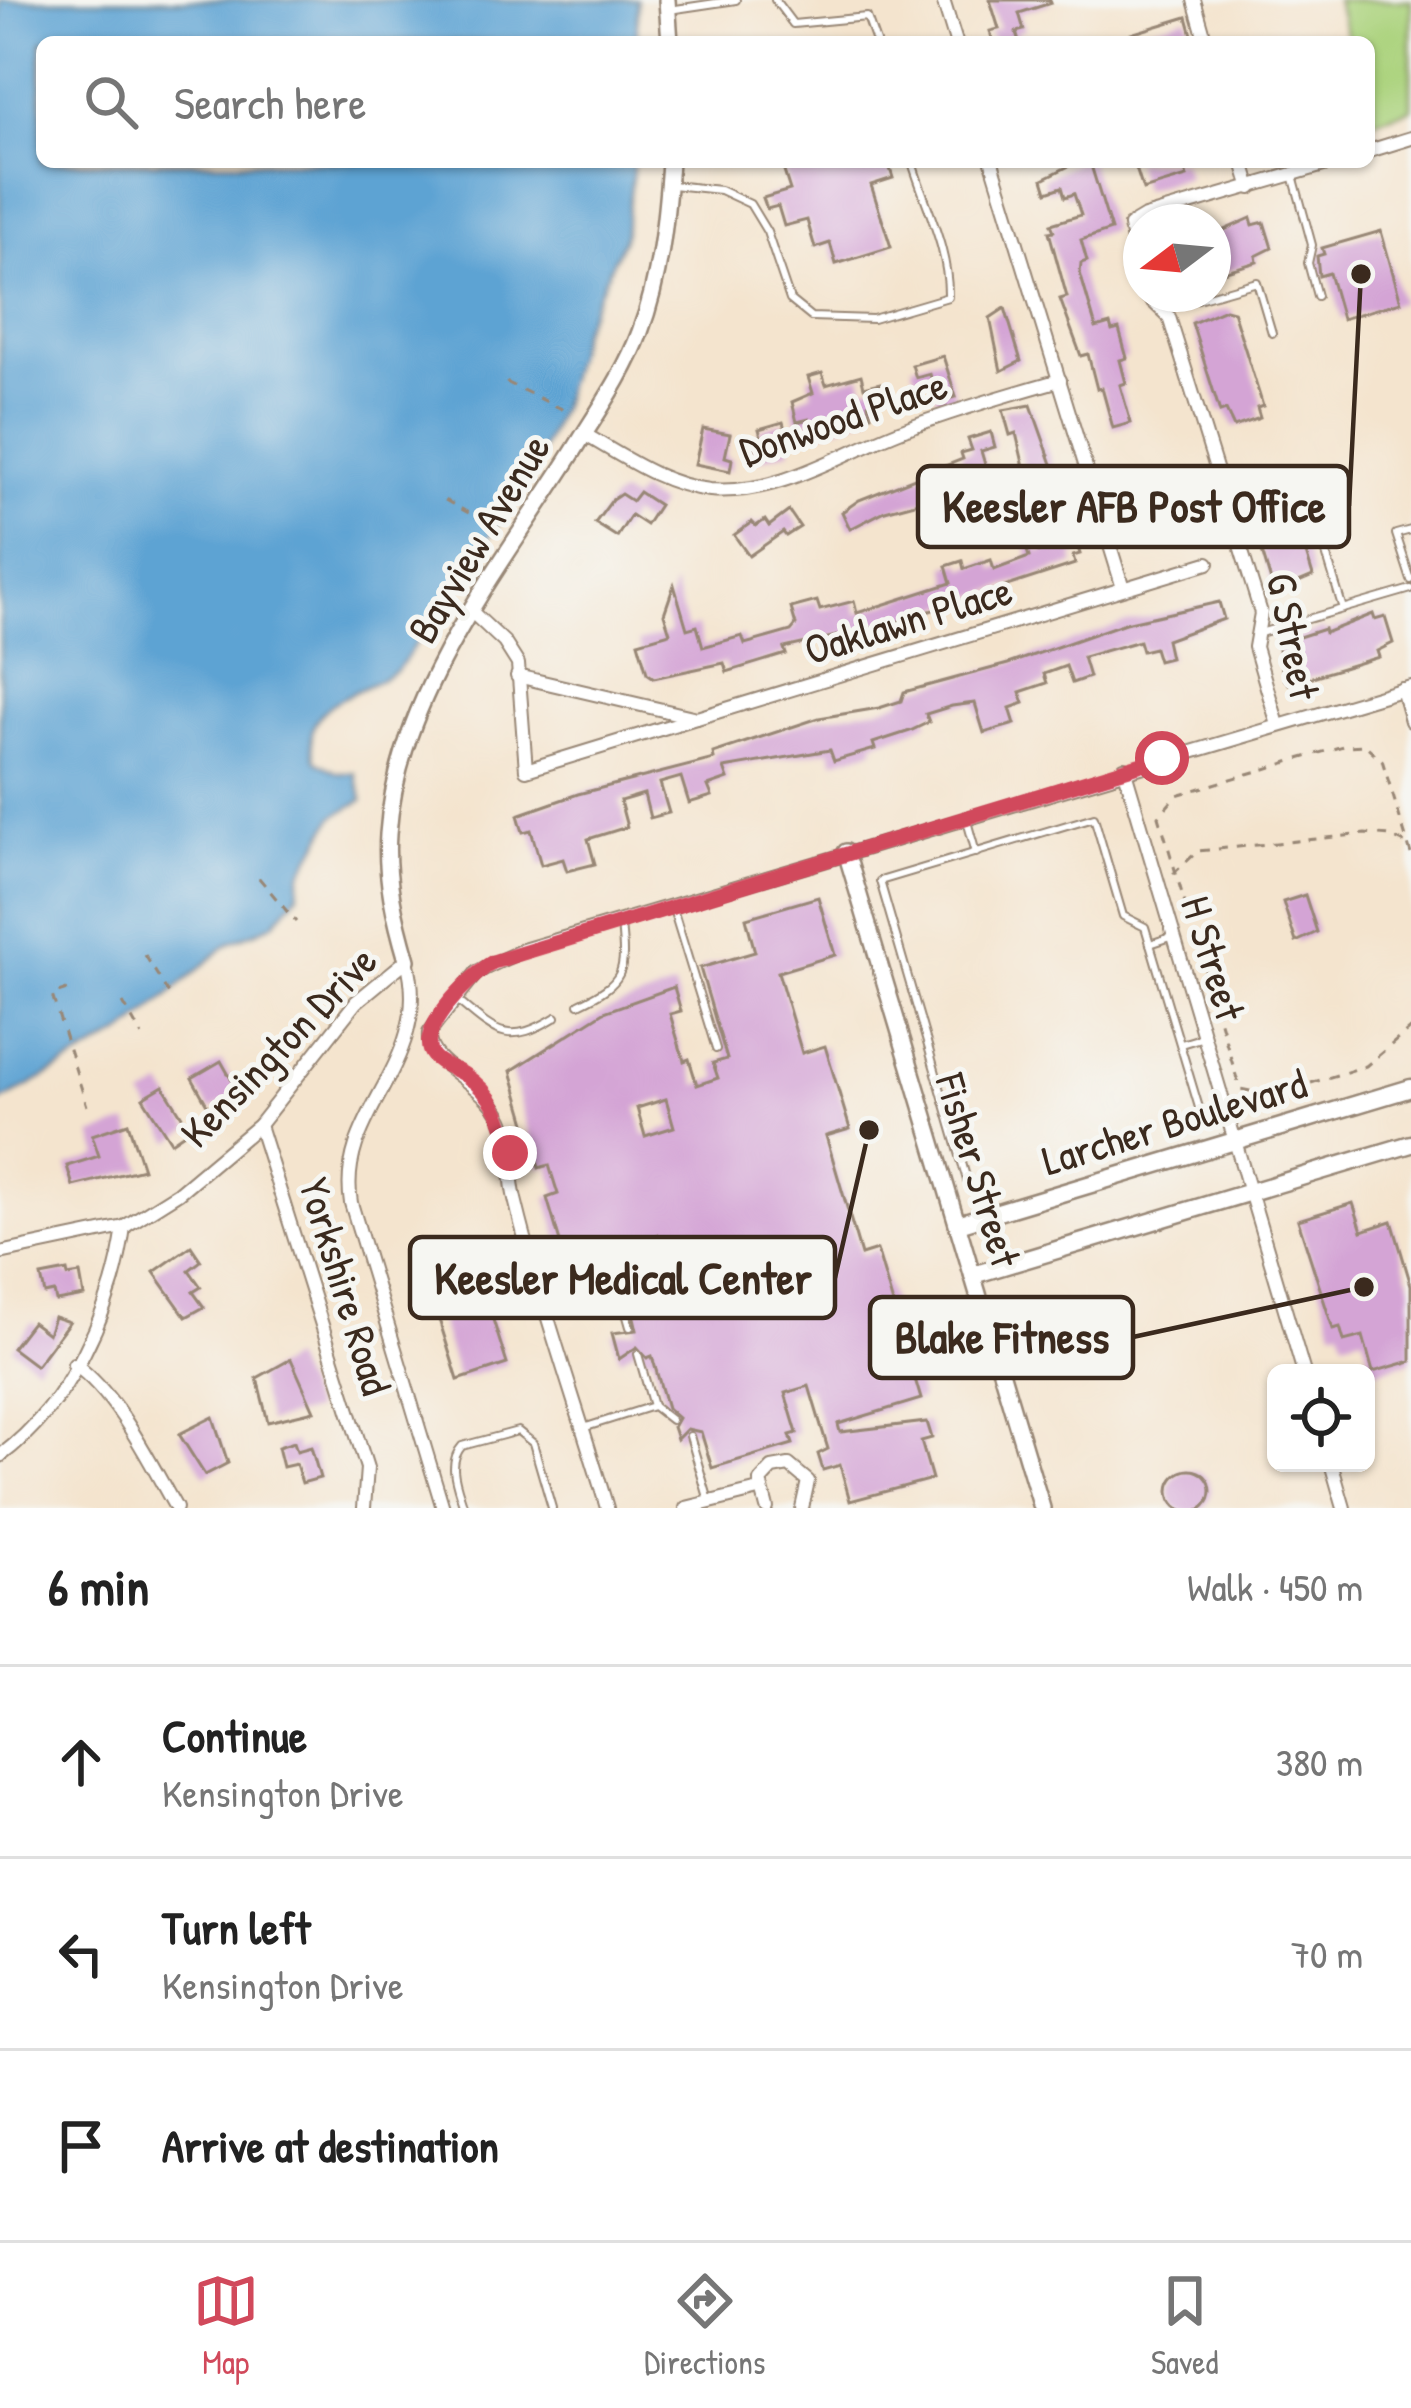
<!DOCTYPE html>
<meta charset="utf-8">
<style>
:root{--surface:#fff;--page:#f2f2f2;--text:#222;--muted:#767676;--line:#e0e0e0;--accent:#d1495b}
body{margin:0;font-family:"Patrick Hand",sans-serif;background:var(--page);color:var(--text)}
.controls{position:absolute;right:36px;bottom:36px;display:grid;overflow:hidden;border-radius:18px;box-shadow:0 3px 9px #0004}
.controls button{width:108px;height:108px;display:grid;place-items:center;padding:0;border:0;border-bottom:3px solid var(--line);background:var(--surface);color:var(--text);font:60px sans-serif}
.compass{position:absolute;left:1123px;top:204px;width:108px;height:108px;border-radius:50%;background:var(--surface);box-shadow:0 3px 9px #0004;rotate:254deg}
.stop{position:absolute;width:36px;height:36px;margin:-27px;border:9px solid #d1495b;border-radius:50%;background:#fff}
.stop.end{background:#d1495b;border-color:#fff;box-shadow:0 3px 12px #0008}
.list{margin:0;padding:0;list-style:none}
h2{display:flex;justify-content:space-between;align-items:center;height:156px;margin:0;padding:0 48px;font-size:51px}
h2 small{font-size:39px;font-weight:400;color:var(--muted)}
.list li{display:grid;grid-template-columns:78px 1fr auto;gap:36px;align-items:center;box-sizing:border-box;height:192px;padding:0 48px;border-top:3px solid var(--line)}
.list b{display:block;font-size:45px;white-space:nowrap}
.list p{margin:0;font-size:39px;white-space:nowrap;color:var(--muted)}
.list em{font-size:39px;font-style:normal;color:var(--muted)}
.icon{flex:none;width:66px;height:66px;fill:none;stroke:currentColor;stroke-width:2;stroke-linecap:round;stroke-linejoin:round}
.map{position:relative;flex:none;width:1411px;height:1508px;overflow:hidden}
.search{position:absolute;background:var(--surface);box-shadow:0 3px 9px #0004;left:36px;right:36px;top:36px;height:132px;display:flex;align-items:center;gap:30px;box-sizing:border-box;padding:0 42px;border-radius:18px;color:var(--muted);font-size:45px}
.sheet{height:732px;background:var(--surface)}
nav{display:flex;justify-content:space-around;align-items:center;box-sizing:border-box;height:168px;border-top:3px solid var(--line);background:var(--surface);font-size:33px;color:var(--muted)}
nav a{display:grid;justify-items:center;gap:6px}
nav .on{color:var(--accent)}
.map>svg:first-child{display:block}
.green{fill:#acd37e;stroke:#747e4e;stroke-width:3}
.water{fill:#5da3d3;stroke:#4c6678;stroke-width:3}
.building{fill:#d4a4d5;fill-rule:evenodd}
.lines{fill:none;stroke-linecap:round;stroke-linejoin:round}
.service-casing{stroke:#988776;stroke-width:10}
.minor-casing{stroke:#988776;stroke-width:16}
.tertiary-casing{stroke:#988776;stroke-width:20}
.secondary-casing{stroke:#988776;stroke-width:21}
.path{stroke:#988776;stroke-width:3;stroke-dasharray:9 9;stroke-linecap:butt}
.service{stroke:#fff;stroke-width:6}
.minor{stroke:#fff;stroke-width:12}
.tertiary{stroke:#fff;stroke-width:15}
.secondary{stroke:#fff;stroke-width:16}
.route{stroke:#d1495b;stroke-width:15}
.labels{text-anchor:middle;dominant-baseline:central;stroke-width:10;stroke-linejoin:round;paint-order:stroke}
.street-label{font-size:42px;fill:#3b2a1e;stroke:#f6f6f2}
.leader{fill:none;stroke:#3b2a1e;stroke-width:4.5}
.callout-dot{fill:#3b2a1e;stroke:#f6f6f2;stroke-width:4.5}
.callout{fill:#f6f6f2;stroke:#3b2a1e;stroke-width:4.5}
.callout-label{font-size:45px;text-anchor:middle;font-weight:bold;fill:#3b2a1e}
</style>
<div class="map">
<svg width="1411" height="1508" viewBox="0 0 1411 1508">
<rect width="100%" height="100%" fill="#f6f6f2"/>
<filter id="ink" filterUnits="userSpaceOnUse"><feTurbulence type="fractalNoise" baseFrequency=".00833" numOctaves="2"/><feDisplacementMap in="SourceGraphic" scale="24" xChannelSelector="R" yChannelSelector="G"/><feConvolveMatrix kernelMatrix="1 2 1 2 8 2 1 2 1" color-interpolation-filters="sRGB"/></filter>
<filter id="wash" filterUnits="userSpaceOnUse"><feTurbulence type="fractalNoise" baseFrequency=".004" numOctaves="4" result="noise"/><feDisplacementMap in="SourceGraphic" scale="48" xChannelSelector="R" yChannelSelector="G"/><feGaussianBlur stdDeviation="2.7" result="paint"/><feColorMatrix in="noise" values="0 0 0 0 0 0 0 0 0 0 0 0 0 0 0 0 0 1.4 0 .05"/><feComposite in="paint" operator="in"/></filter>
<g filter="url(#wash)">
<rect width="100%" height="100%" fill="#f4e4ce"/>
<path class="green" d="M 1336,0 L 1411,0 L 1411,109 L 1373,121 L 1369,42 L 1349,42 Z"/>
<path class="water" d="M 0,0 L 637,0 L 637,42 L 42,42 L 42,162 L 633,162 L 633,171 L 624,238 L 581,330 L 560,408 L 531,476 L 398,669 C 362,696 293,700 316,761 L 338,773 L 355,773 L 363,800 L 334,816 L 301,874 L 298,894 L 273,924 L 229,943 L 126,1032 L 0,1102 Z"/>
<g id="blocks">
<g class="building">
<path d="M 990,0 L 1050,0 L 1051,3 L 1019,13 L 1024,30 L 1016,32 L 1019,42 L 993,42 L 990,31 L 999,29 Z"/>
<path d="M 1187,17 L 1194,42 L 1114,42 L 1114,39 Z"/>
<path d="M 781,162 L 888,162 L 893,178 L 871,185 L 891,247 L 836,264 L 830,243 L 815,248 L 807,220 L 784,226 L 778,206 L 767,209 L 763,198 L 790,190 Z"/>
<path d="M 1077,162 L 1090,162 L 1111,230 L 1081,240 L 1087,261 L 1081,263 L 1080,273 L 1096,328 L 1110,324 L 1112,331 L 1119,329 L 1127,358 L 1120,360 L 1126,383 L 1120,385 L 1131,423 L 1113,428 L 1102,388 L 1097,389 L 1088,354 L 1081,356 L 1060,299 L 1067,297 L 1049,232 L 1054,231 L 1051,224 L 1081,215 L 1074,194 L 1065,197 L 1062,187 L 1047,192 L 1043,179 Z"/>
<path d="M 1134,162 L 1183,162 L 1187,177 L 1143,190 Z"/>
<path d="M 1251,218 L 1253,225 L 1264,222 L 1272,248 L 1256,256 L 1257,262 L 1213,275 L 1213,235 Z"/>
<path d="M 1381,231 L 1401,302 L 1342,319 L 1329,273 L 1319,276 L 1317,256 L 1324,254 L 1322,248 Z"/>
<path d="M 1005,308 L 1021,361 L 1001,371 L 990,318 Z"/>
<path d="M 1225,309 L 1233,311 L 1263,406 L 1257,408 L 1260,418 L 1234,427 L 1226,410 L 1220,412 L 1192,323 Z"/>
<path d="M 943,356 L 956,397 L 938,402 L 930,374 L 916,378 L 912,365 Z"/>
<path d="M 822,373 L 826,385 L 861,375 L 864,387 L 880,383 L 884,399 L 868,404 L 871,415 L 814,435 L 809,419 L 797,422 L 792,402 L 813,393 L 808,377 Z"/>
<path d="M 1031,405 L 1058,481 L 1029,489 L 1016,433 L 1010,435 L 1003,410 Z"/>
<path d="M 783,422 L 791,450 L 757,460 L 751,439 L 761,436 L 759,429 Z"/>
<path d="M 703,429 L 730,434 L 725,457 L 732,459 L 730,471 L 695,464 Z"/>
<path d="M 991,432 L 995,447 L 981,451 L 991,485 L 936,506 L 933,498 L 885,511 L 850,529 L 842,512 L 859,500 L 963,459 L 961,453 L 972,450 L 968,439 Z"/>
<path d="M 1272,473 L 1280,489 L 1286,487 L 1313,576 L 1280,590 L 1273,588 L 1244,492 L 1249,490 L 1246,480 Z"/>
<path d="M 639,492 L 659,505 L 646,525 L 631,515 L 617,537 L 595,523 L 612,500 L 621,494 L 632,501 Z"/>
<path d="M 789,511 L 800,527 L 786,536 L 783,532 L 749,556 L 734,535 L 752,522 L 756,526 L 765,520 L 769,526 Z"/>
<path d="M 1076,541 L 1080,554 L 1073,556 L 1075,564 L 893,623 L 784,648 L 786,654 L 727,672 L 724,663 L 654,678 L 647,673 L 638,642 L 670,633 L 664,614 L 674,585 L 687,629 L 697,626 L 703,647 L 742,636 L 745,644 L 791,631 L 796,625 L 791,608 L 817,601 L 820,610 L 854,601 L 857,613 L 951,583 L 946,566 L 962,561 L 964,569 L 991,560 L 994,570 L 1029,557 L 1026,547 L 1036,544 L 1039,552 Z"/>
<path d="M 1219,602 L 1224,619 L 1166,640 L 1170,658 L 1158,661 L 1154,648 L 1142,651 L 1139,641 L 1083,657 L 1089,677 L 1072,683 L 1066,666 L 1044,674 L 1047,683 L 1020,692 L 1024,703 L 1010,708 L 1015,724 L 984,733 L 975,703 L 952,706 L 926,714 L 929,722 L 910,731 L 873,743 L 875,749 L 834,761 L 830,750 L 724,768 L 728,779 L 708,786 L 712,796 L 689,803 L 681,777 L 660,783 L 669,813 L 650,818 L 644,794 L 620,801 L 627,827 L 588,839 L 595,864 L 567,871 L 563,859 L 541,865 L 531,830 L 523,832 L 518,815 L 578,794 L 714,759 L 713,753 L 819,718 L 879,708 L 901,701 L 904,692 L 1008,664 L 1125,623 Z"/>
<path d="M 1373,614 L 1375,620 L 1385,617 L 1393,643 L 1377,651 L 1379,657 L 1289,684 L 1284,679 L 1277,644 L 1324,629 L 1325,633 Z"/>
<path d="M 1305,895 L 1317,932 L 1296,942 L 1283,902 Z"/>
<path d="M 818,897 L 835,955 L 778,972 L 802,1053 L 825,1046 L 850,1129 L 826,1136 L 861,1255 L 877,1250 L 921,1399 L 838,1424 L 840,1432 L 927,1422 L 932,1438 L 921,1441 L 932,1479 L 850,1501 L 840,1465 L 823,1470 L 818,1454 L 828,1449 L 809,1386 L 785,1393 L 797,1433 L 790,1435 L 793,1444 L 712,1468 L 701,1432 L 687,1429 L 677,1439 L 673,1427 L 678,1418 L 667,1408 L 652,1356 L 647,1358 L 637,1347 L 619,1359 L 612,1333 L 637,1330 L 628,1292 L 670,1279 L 657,1235 L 565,1259 L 547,1198 L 558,1194 L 549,1165 L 539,1168 L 511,1071 L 604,1012 L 674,987 L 681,1011 L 670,1014 L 684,1061 L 689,1059 L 697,1085 L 718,1078 L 713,1063 L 727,1059 L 700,968 L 755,952 L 746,918 ZM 666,1099 L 674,1127 L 645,1136 L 637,1108 Z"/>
<path d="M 221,1061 L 239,1093 L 210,1110 L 192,1078 Z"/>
<path d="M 163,1086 L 190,1129 L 171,1142 L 143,1098 Z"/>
<path d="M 128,1123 L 143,1169 L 73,1186 L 67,1166 L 99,1156 L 92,1135 Z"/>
<path d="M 1353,1203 L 1362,1231 L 1392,1221 L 1411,1285 L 1411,1361 L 1373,1372 L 1363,1336 L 1344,1341 L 1340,1327 L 1333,1329 L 1298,1220 Z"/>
<path d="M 191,1246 L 201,1261 L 189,1270 L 201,1287 L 193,1292 L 204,1307 L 186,1317 L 154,1272 Z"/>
<path d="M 470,1247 L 507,1364 L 458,1380 L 421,1262 Z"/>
<path d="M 67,1271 L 68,1276 L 80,1274 L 84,1296 L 56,1301 L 54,1292 L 45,1294 L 41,1276 Z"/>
<path d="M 54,1317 L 69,1322 L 36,1366 L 12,1348 L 32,1322 L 48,1334 Z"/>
<path d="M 291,1359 L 314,1411 L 268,1422 L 257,1378 Z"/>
<path d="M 213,1417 L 228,1463 L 205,1475 L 179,1434 Z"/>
<path d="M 294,1442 L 297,1451 L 311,1447 L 320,1478 L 302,1483 L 296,1464 L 283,1467 L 278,1447 Z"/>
<circle cx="1190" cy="1491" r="21"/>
</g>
</g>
</g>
<g filter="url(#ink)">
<use href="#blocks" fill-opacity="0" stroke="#988776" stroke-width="3"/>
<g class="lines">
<defs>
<g id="service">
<path d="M 775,0 L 793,24 L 867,17 L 876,42"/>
<path d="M 669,10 L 736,0"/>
<path d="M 1293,175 L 1312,245 L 1308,263 L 1317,296"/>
<path d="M 672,185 L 720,190 L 750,204 L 767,232 L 790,300 L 811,317 L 873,319 L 948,297 C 949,249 926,208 912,162"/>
<path d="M 1163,309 L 1257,282 L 1272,333"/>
<path d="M 1314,514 L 1343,609"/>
<path d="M 1411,530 L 1396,534 L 1411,580"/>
<path d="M 1260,633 L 1411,589"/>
<path d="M 967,821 L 976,853"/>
<path d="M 673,909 L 716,1049"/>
<path d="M 1150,944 L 1174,936"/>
<path d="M 457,1000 C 497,1034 508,1046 556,1017"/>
<path d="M 579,1004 C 625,982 626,973 621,924"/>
<path d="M 1181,1044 L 1204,1037"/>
<path d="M 967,1180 L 880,881 L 1094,817 L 1123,916 L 1145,927 L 1200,1111"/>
<path d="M 612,1264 L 630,1327"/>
<path d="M 540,1282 L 655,1252"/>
<path d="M 638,1354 L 653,1406"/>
<path d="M 583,1428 L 653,1406 L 671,1420"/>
<path d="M 690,1436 L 709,1501"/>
<path d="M 464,1508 C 458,1487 446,1464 462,1446 L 518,1431 L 533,1443 L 552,1508"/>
</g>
<g id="minor">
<path d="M 943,0 L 956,42"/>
<path d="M 1194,0 L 1206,42"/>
<path d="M 1369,151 L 1411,138"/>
<path d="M 992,162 L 1123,588"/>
<path d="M 1243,162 L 1251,188"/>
<path d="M 1141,280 L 1130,226 L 1145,217 L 1334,162"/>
<path d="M 1145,294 L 1169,317 L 1261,613 L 1255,647 L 1278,725"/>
<path d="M 584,434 C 624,457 663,485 710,490 C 782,496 845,450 910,427 C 959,409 1010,394 1060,380"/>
<path d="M 473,613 L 504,642 L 518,664 L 526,770 L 696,718"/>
<path d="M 517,676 L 697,718 L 1208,563"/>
<path d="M 1402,689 L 1411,721"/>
<path d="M 1124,768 L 1304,1373"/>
<path d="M 259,1125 L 367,1468 L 364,1508"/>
<path d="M 0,1253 L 124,1227 L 178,1193 L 259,1125 L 356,1002 L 407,960 C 435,1064 336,1111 351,1203 L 443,1508"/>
<path d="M 74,1364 C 118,1395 149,1461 176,1508"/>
<path d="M 0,1456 C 69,1405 113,1310 124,1227"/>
<path d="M 1331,1463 L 1344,1508"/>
<path d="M 607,1508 C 577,1406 540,1303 515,1199 C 509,1175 512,1151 505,1127 C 492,1083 425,1068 429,1033 L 477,972 L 523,950 L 1411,687"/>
<path d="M 686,1508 L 759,1490"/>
<path d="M 767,1508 L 760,1481 L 772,1468 L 789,1465 L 808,1481 L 802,1508"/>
</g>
<g id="tertiary">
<path d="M 667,0 L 670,42"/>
<path d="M 846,852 L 1042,1508"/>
<path d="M 407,960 C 395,919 385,877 388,834 C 398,690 505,562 578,444 C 600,408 625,373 640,332 C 660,279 666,219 670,162"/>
</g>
<g id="secondary">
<path d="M 958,1224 L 1411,1088"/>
<path d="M 973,1275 L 1411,1144"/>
</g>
</defs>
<use href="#service" class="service-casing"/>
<use href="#minor" class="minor-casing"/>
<use href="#tertiary" class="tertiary-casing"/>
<use href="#secondary" class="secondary-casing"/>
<g class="path">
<path d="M 506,382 L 568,412"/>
<path d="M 445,500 L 505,533"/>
<path d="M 1411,854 L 1382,760 L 1365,745 L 1343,746 L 1177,795 L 1159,816 L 1240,1089 L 1272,1095 L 1366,1066 L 1411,1028"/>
<path d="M 1173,874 L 1198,851 L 1365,834 L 1390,836 L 1407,844"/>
<path d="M 259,878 L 296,922"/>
<path d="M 145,955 L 172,999"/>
<path d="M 67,990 L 52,995 L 87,1106"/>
<path d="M 123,1003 L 142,1036"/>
</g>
<use href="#service" class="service"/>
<use href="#minor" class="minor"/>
<use href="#tertiary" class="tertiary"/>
<use href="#secondary" class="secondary"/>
</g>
</g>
<g class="lines" filter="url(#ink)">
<path class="route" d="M 510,1153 C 504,1121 494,1094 465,1075 C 456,1069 440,1065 433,1056 C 412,1032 473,974 493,962 L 1162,758"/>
</g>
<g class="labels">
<g class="street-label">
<text transform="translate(843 417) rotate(-19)">Donwood Place</text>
<text transform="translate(478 538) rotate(-59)">Bayview Avenue</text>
<text transform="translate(908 619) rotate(-17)">Oaklawn Place</text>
<text transform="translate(1294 636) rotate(79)">G Street</text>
<text transform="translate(1214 958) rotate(73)">H Street</text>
<text transform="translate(278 1046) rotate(-46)">Kensington Drive</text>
<text transform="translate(1174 1121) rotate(-17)">Larcher Boulevard</text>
<text transform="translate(979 1170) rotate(73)">Fisher Street</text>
<text transform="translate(346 1286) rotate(73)">Yorkshire Road</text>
</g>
</g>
<path class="leader" d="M1361 274L1349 506M869 1130L835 1278M1364 1287L1133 1337"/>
<g class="callout-dot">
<circle cx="1361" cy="274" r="12"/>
<circle cx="869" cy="1130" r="12"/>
<circle cx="1364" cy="1287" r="12"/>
</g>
<g class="callout">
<rect x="918" y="466" width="431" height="81" rx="12"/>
<rect x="410" y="1237" width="425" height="81" rx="12"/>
<rect x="870" y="1297" width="263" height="81" rx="12"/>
</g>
<g class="callout-label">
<text x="1134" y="522">Keesler AFB Post Office</text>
<text x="623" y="1294">Keesler Medical Center</text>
<text x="1002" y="1353">Blake Fitness</text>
</g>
</svg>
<div class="controls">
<button><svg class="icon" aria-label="locate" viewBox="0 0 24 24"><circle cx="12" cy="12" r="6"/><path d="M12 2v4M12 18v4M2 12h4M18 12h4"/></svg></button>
</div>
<svg class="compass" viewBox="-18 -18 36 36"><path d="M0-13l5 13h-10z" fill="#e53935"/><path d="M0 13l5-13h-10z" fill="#767676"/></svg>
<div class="stop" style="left:1162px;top:758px"></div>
<div class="stop end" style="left:510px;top:1153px"></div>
<div class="search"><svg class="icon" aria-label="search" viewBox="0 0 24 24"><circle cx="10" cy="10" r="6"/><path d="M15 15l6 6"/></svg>Search here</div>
</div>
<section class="sheet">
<h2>6 min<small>Walk · 450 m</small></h2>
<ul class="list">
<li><svg class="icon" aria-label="ahead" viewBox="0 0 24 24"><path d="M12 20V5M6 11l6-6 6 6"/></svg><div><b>Continue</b><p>Kensington Drive</p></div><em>380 m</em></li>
<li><svg class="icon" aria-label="left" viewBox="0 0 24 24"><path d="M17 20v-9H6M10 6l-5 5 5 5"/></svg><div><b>Turn left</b><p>Kensington Drive</p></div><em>70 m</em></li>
<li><svg class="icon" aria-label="arrive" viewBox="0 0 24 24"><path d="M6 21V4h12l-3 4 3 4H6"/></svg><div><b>Arrive at destination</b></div></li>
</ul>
</section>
<nav>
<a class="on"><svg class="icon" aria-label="map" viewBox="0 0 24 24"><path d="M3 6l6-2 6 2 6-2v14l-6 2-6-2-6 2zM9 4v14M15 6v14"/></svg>Map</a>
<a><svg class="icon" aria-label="directions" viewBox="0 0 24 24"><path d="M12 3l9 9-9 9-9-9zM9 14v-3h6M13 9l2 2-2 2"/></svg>Directions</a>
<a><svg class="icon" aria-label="saved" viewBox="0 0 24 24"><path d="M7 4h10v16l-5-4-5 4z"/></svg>Saved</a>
</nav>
